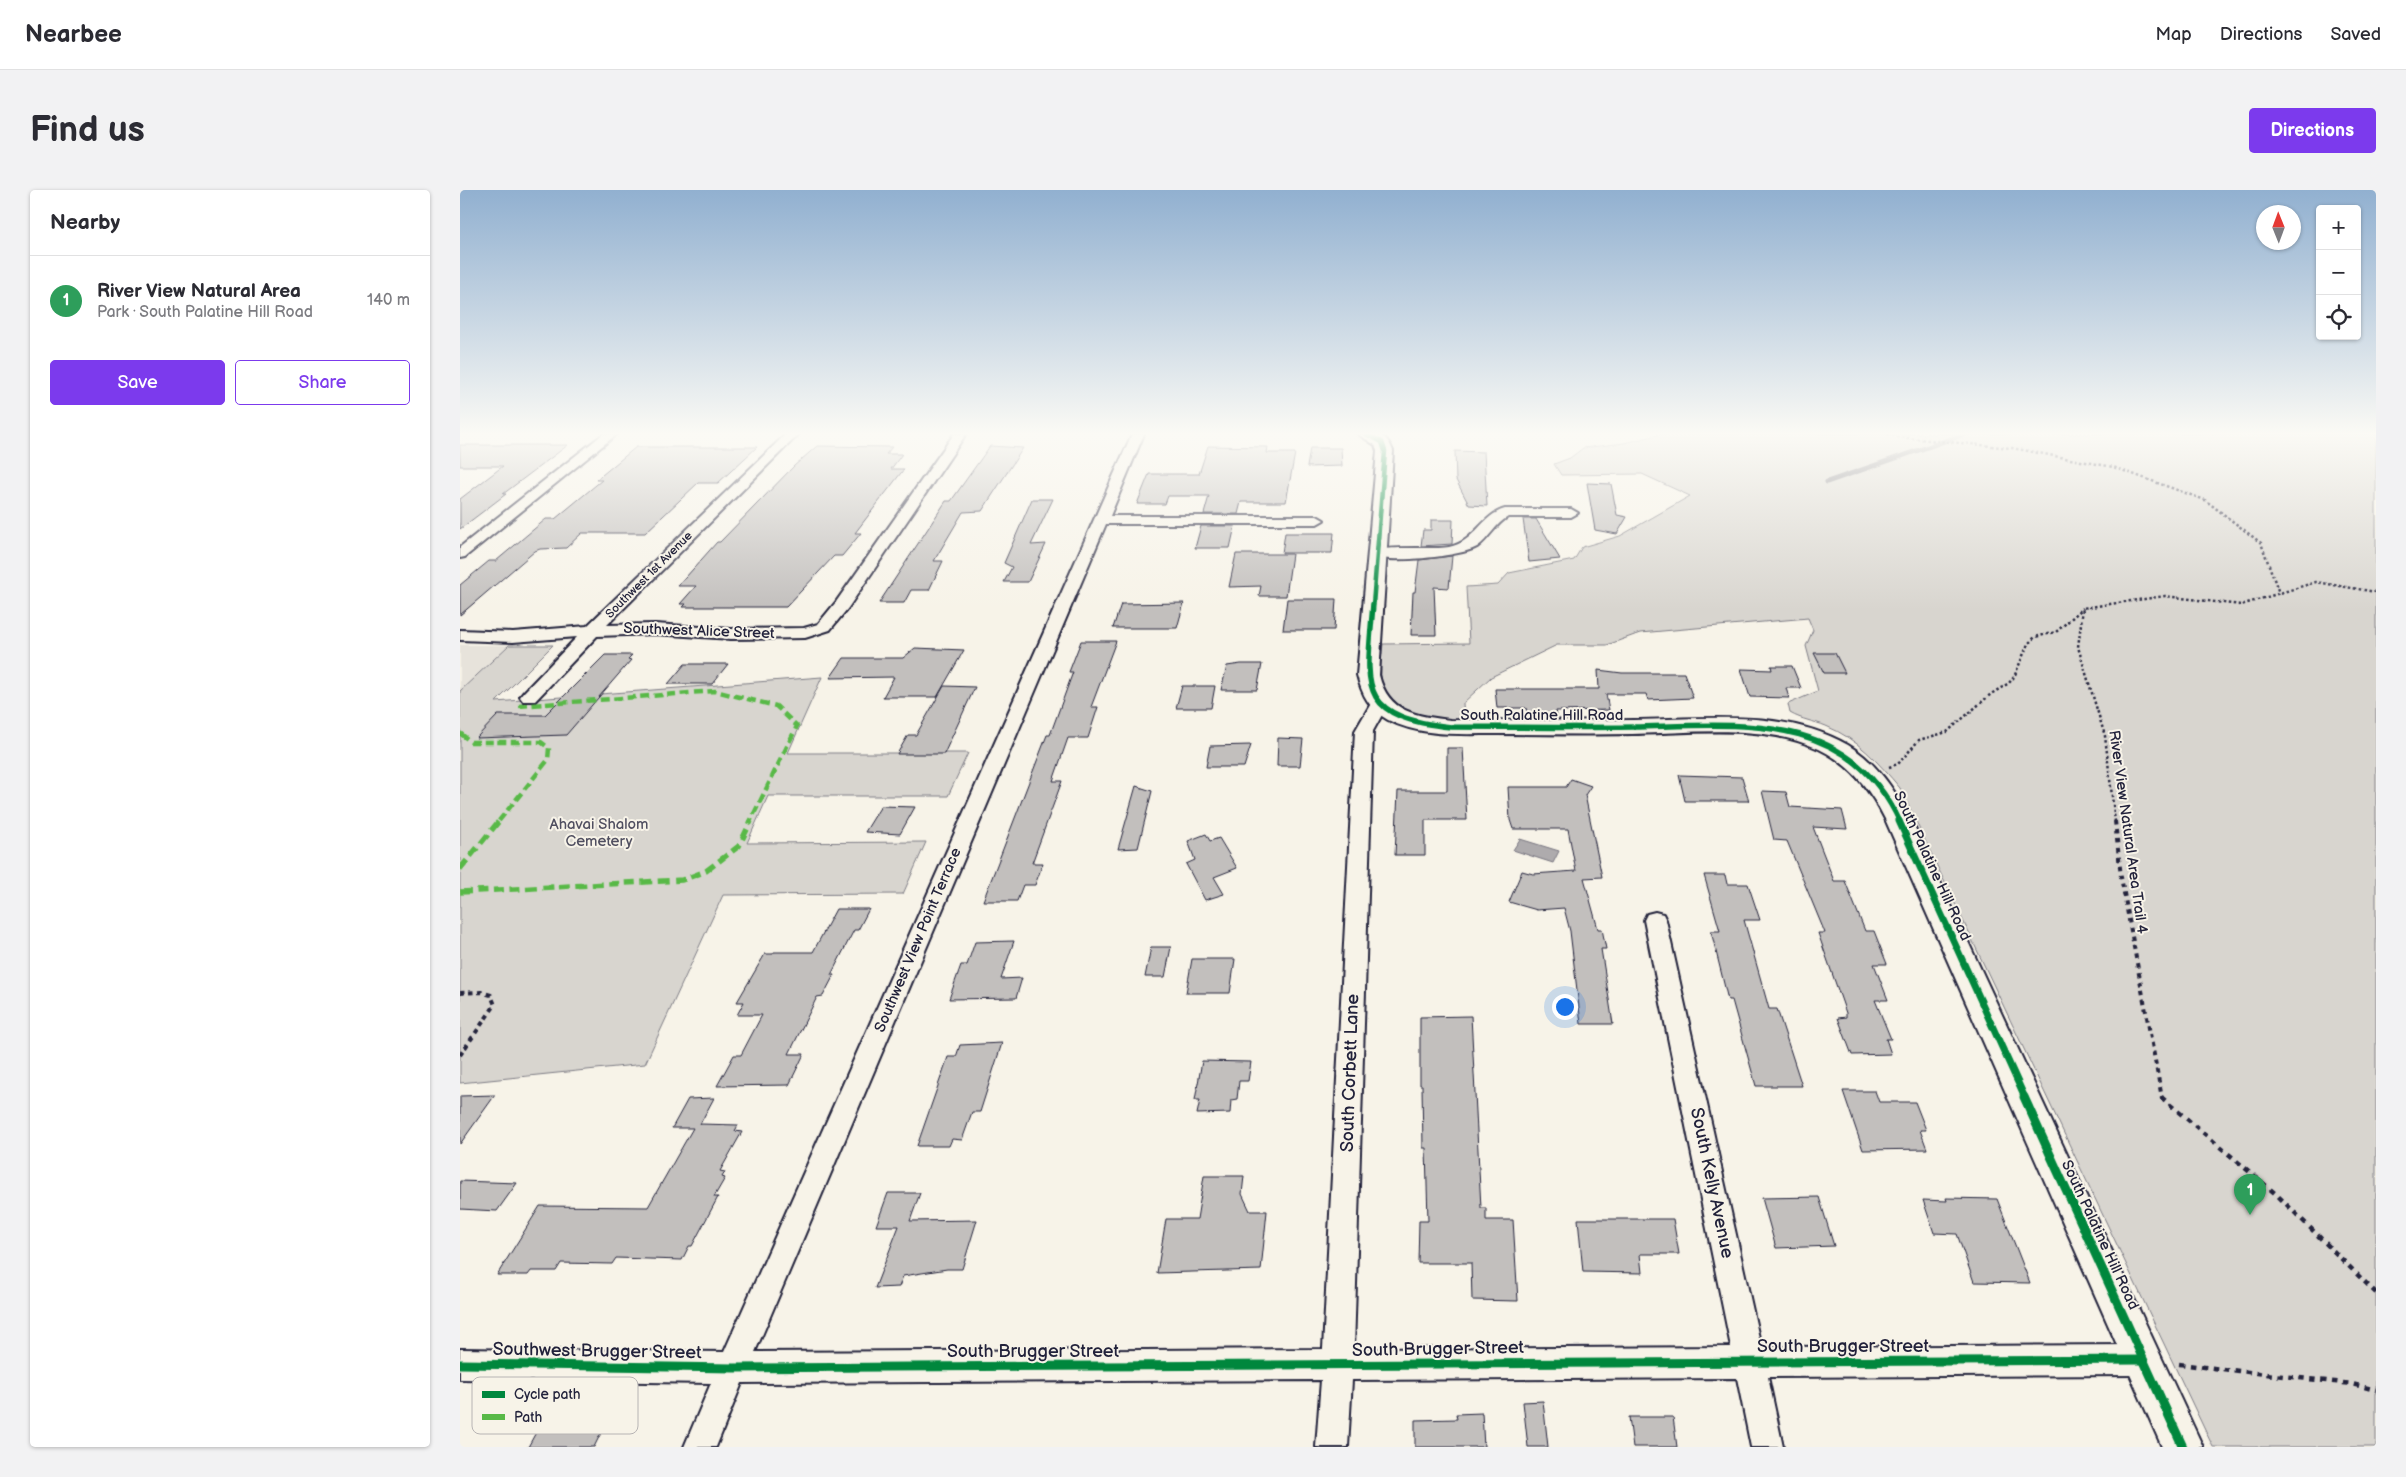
<!DOCTYPE html>
<meta charset="utf-8">
<style>
:root{--surface:#fff;--page:#f2f2f3;--text:#2b2b33;--muted:#7c7c81;--line:#e1e1e2;--accent:#7c3aed}
body{margin:0;font-family:"Balsamiq Sans",sans-serif;background:var(--page);color:var(--text)}
.controls{position:absolute;right:15px;top:15px;display:grid;overflow:hidden;border-radius:5px;box-shadow:0 1px 4px #0004}
.controls button{width:45px;height:45px;display:grid;place-items:center;padding:0;border:0;border-bottom:1px solid var(--line);background:var(--surface);color:var(--text);font:25px sans-serif}
.compass{position:absolute;left:1796px;top:15px;width:45px;height:45px;border-radius:50%;background:var(--surface);box-shadow:0 1px 4px #0004;rotate:359deg}
.you{position:absolute;left:1104px;top:816px;width:18px;height:18px;margin:-12px;border:4px solid #fff;border-radius:50%;background:#1a73e8;box-shadow:0 0 0 8px #1a73e833}
.badge{display:grid;place-items:center;width:32px;height:32px;border-radius:50%;background:var(--accent);color:#fff;font-size:16px;font-weight:700}
.pin{position:absolute;translate:-50% -41px;filter:drop-shadow(0 1px 2px #0008)}
.pin::after{content:'';position:absolute;top:26px;width:18px;height:15px;background:inherit;clip-path:polygon(0 0,100% 0,50% 100%)}
.list{margin:0;padding:0;list-style:none}
h2{display:flex;justify-content:space-between;align-items:center;height:65px;margin:0;padding:0 20px;font-size:21px}
h2 small{font-size:16px;font-weight:400;color:var(--muted)}
.list li{display:grid;grid-template-columns:32px 1fr auto;gap:15px;align-items:center;box-sizing:border-box;height:90px;padding:0 20px;border-top:1px solid var(--line)}
.list b{display:block;font-size:19px;white-space:nowrap}
.list p{margin:0;font-size:16px;white-space:nowrap;color:var(--muted)}
.list em{font-size:16px;font-style:normal;color:var(--muted)}
.actions{display:flex;gap:10px;padding:15px 20px}
.actions a{flex:1;padding:11px 0;border:1px solid var(--accent);border-radius:5px;text-align:center;font-size:18px;color:var(--accent)}
.actions .main{background:var(--accent);color:#fff}
.icon{flex:none;width:28px;height:28px;fill:none;stroke:currentColor;stroke-width:2;stroke-linecap:round;stroke-linejoin:round}
.map{position:relative;flex:none;width:1916px;height:1257px;overflow:hidden;border-radius:5px}
header{display:flex;align-items:center;gap:30px;box-sizing:border-box;height:70px;padding:0 25px;background:var(--surface);border-bottom:1px solid var(--line)}
header strong{font-size:24px}
nav{display:flex;gap:28px;margin-inline-start:auto;font-size:18px}
.intro{display:flex;align-items:center;justify-content:space-between;box-sizing:border-box;height:120px;padding:0 30px}
h1{margin:0;font-size:35px}
.button{padding:12px 22px;border-radius:5px;background:var(--accent);color:#fff;font-size:18px;font-weight:700}
main{display:flex;gap:30px;padding:0 30px}
aside{flex:1;background:var(--surface);border-radius:5px;box-shadow:0 1px 4px #0004}
.map>svg:first-child{display:block}
.built{fill:#e7e3db}
.green{fill:#d8d5cf;stroke:#7d7c85}
.water{fill:#aeabad;stroke:#76747f}
.lines{fill:none;stroke-linecap:round;stroke-linejoin:round}
.stream{stroke:#76747f;stroke-width:5}
.building{fill:#c2bfbd;stroke:#22223b}
.minor-casing{stroke:#22223b;stroke-width:4}
.tertiary-casing{stroke:#22223b;stroke-width:4}
.path-far2{stroke:#22223b;stroke-width:2.5;stroke-dasharray:2.5 2.5;stroke-linecap:butt}
.path-far1{stroke:#22223b;stroke-width:4;stroke-dasharray:4.5 4.5;stroke-linecap:butt}
.path{stroke:#22223b;stroke-width:4.5;stroke-dasharray:5.5 5.5;stroke-linecap:butt}
.minor{fill:#f7f3e8;fill-rule:evenodd}
.tertiary{fill:#f7f3e8;fill-rule:evenodd}
.quiet-far1{stroke:#58b947;stroke-width:4.5;stroke-dasharray:9 4.5;stroke-linecap:butt}
.quiet{stroke:#58b947;stroke-width:5.5;stroke-dasharray:11 5.5;stroke-linecap:butt}
.cycleway-far3-casing{stroke:#f7f3e8;stroke-width:7}
.cycleway-far2-casing{stroke:#f7f3e8;stroke-width:8}
.cycleway-far1-casing{stroke:#f7f3e8;stroke-width:10}
.cycleway-casing{stroke:#f7f3e8;stroke-width:12}
.cycleway-far3{stroke:#00873e;stroke-width:4.5}
.cycleway-far2{stroke:#00873e;stroke-width:5.5}
.cycleway-far1{stroke:#00873e;stroke-width:7}
.cycleway{stroke:#00873e;stroke-width:9}
.labels{text-anchor:middle;dominant-baseline:central;stroke-width:4;stroke-linejoin:round;paint-order:stroke}
.far-street-label{font-size:12px;fill:#22223b;stroke:#f7f3e8}
.street-label{font-size:15px;fill:#22223b;stroke:#f7f3e8}
.park-label{font-size:15px;fill:#504f60;stroke:#f7f3e8}
.near-street-label{font-size:18px;fill:#22223b;stroke:#f7f3e8}
.key{fill:#f7f3e8;stroke:#b7b4b4;stroke-width:1}
.key-label{font-size:14px;fill:#22223b}
</style>
<header>
<strong>Nearbee</strong>
<nav><a>Map</a><a>Directions</a><a>Saved</a></nav>
</header>
<div class="intro"><h1>Find us</h1><a class="button">Directions</a></div>
<main>
<aside>
<h2>Nearby<small></small></h2>
<ul class="list">
<li><span class="badge" style="background:#2e9e5b">1</span><div><b>River View Natural Area</b><p>Park · South Palatine Hill Road</p></div><em>140 m</em></li>
</ul>
<div class="actions"><a class="main">Save</a><a>Share</a></div>
</aside>
<div class="map">
<svg width="1916" height="1257" viewBox="0 0 1916 1257">
<rect width="100%" height="100%" fill="#f7f3e8"/>
<filter id="ink" filterUnits="userSpaceOnUse"><feTurbulence type="fractalNoise" baseFrequency=".02" numOctaves="2"/><feDisplacementMap in="SourceGraphic" scale="10" xChannelSelector="R" yChannelSelector="G"/><feConvolveMatrix kernelMatrix="1 2 1 2 8 2 1 2 1" color-interpolation-filters="sRGB"/></filter>
<g filter="url(#ink)">
<path class="built" d="M 0,455 L 49,455 L 0,501 Z"/>
<g class="green">
<path d="M 1202,244 L 1916,244 L 1916,1257 L 1753,1257 L 1440,598 C 1418,572 1398,549 1366,536 C 1354,531 1342,530 1330,523 L 1328,514 L 1358,501 L 1346,456 L 1353,440 L 1348,428 L 1180,443 L 1147,455 L 1097,455 L 1031,487 L 1003,513 L 1004,532 C 972,529 924,527 921,485 C 920,475 922,464 923,454 L 1009,453 L 1006,397 L 1038,395 L 1049,383 L 1114,370 L 1122,357 L 1160,346 L 1230,306 L 1182,284 L 1101,285 L 1094,274 L 1110,268 L 1123,258 L 1164,253 Z"/>
<path d="M 49,455 L 93,455 L 36,512 L 362,487 L 328,563 L 508,563 L 488,606 L 308,606 L 287,653 L 466,652 L 443,704 L 263,705 L 185,874 L 0,893 L 0,501 Z"/>
</g>
<path class="water" d="M 1060,649 L 1099,661 L 1093,673 L 1053,660 Z"/>
<g class="lines">
<path class="stream" d="M 1367,292 L 1505,244"/>
</g>
<g class="building">
<path d="M 0,255 L 108,255 L 43,304 L 46,304 L 0,339 L 0,309 L 43,276 L 0,276 Z"/>
<path d="M 357,256 L 432,257 L 426,264 L 442,264 L 431,279 L 444,279 L 395,343 L 401,343 L 382,366 L 374,366 L 326,417 L 223,417 L 226,414 L 220,414 L 236,396 L 218,396 L 257,352 L 260,352 L 334,276 Z"/>
<path d="M 530,256 L 563,258 L 522,321 L 503,322 L 474,371 L 483,371 L 469,400 L 451,400 L 444,413 L 419,413 L 486,311 L 491,311 Z"/>
<path d="M 748,256 L 808,257 L 807,263 L 835,263 L 826,312 L 781,312 L 778,324 L 744,324 L 749,306 L 708,306 L 705,314 L 677,314 L 689,284 L 739,284 Z"/>
<path d="M 176,257 L 297,257 L 258,293 L 238,293 L 185,343 L 122,343 L 106,358 L 80,359 L 75,361 L 0,425 L 0,395 L 29,371 L 36,371 L 86,329 L 95,329 L 142,290 L 136,290 Z"/>
<path d="M 850,258 L 881,258 L 882,276 L 847,277 Z"/>
<path d="M 995,261 L 1024,262 L 1027,316 L 1009,315 L 996,290 Z"/>
<path d="M 1127,293 L 1151,294 L 1157,325 L 1167,327 L 1157,344 L 1135,340 Z"/>
<path d="M 572,309 L 593,309 L 571,355 L 586,354 L 568,392 L 544,392 L 552,377 L 544,373 Z"/>
<path d="M 1063,329 L 1076,329 L 1100,369 L 1069,372 Z"/>
<path d="M 971,330 L 993,330 L 992,354 L 961,356 L 963,340 L 971,340 Z"/>
<path d="M 741,336 L 775,336 L 770,358 L 735,358 Z"/>
<path d="M 825,343 L 874,343 L 872,363 L 822,363 Z"/>
<path d="M 776,364 L 832,364 L 826,406 L 799,406 L 801,396 L 769,397 Z"/>
<path d="M 992,366 L 989,398 L 974,397 L 976,445 L 951,445 L 953,402 L 955,402 L 959,370 Z"/>
<path d="M 827,409 L 876,409 L 874,440 L 823,440 Z"/>
<path d="M 724,413 L 717,438 L 653,438 L 661,414 Z"/>
<path d="M 621,451 L 656,451 L 631,517 L 638,517 L 628,548 L 608,548 L 593,591 L 602,591 L 572,673 L 583,673 L 575,695 L 563,695 L 557,711 L 523,711 L 587,545 L 590,545 L 613,482 L 609,482 Z"/>
<path d="M 455,458 L 504,460 L 477,507 L 423,507 L 434,487 L 370,488 L 384,468 L 443,468 Z"/>
<path d="M 1354,463 L 1375,463 L 1385,483 L 1364,483 Z"/>
<path d="M 145,465 L 172,465 L 168,469 L 171,470 L 106,545 L 16,548 L 38,525 L 85,525 Z"/>
<path d="M 225,474 L 268,474 L 252,494 L 208,494 Z"/>
<path d="M 781,474 L 802,474 L 797,500 L 761,500 L 767,476 Z"/>
<path d="M 1311,476 L 1332,476 L 1341,498 L 1326,498 L 1329,508 L 1290,507 L 1281,479 L 1312,480 Z"/>
<path d="M 1138,480 L 1162,483 L 1224,483 L 1233,508 L 1188,510 L 1186,504 L 1146,504 L 1149,520 L 1096,521 L 1097,526 L 1068,526 L 1066,518 L 1037,518 L 1035,499 L 1139,499 Z"/>
<path d="M 484,496 L 515,497 L 484,564 L 437,564 L 448,545 L 456,545 Z"/>
<path d="M 722,496 L 755,496 L 751,518 L 716,518 Z"/>
<path d="M 818,548 L 843,549 L 840,576 L 817,576 Z"/>
<path d="M 791,555 L 784,577 L 746,577 L 750,556 Z"/>
<path d="M 987,558 L 1003,558 L 1007,630 L 965,630 L 965,665 L 935,665 L 938,601 L 987,601 Z"/>
<path d="M 1219,585 L 1282,587 L 1289,611 L 1225,611 Z"/>
<path d="M 1111,589 L 1131,596 L 1125,605 L 1142,687 L 1124,688 L 1138,739 L 1142,739 L 1146,759 L 1141,759 L 1153,834 L 1121,834 L 1110,741 L 1104,718 L 1077,720 L 1049,712 L 1062,681 L 1073,684 L 1116,681 L 1108,639 L 1053,639 L 1050,630 L 1048,597 L 1106,597 Z"/>
<path d="M 676,596 L 692,601 L 678,658 L 658,659 Z"/>
<path d="M 1302,601 L 1326,602 L 1330,617 L 1382,620 L 1387,639 L 1353,637 L 1374,691 L 1385,691 L 1405,741 L 1414,741 L 1427,774 L 1414,774 L 1428,810 L 1415,810 L 1431,849 L 1426,849 L 1431,864 L 1392,865 L 1378,828 L 1386,827 L 1386,823 L 1358,743 L 1365,743 L 1327,651 L 1314,650 Z"/>
<path d="M 421,616 L 455,617 L 440,644 L 405,642 Z"/>
<path d="M 746,644 L 750,651 L 759,648 L 777,678 L 754,687 L 764,704 L 745,710 L 726,674 L 735,670 L 728,651 Z"/>
<path d="M 1244,685 L 1265,685 L 1267,694 L 1288,694 L 1300,730 L 1284,730 L 1309,819 L 1317,819 L 1342,896 L 1296,896 L 1272,810 L 1268,810 L 1251,741 L 1260,741 Z"/>
<path d="M 376,719 L 409,719 L 398,740 L 394,740 L 371,785 L 374,785 L 363,806 L 357,807 L 329,864 L 344,864 L 329,895 L 257,896 L 274,865 L 281,865 L 302,825 L 277,825 L 284,812 L 277,812 L 305,764 L 313,764 L 314,762 L 353,762 Z"/>
<path d="M 554,751 L 541,789 L 562,788 L 556,808 L 489,809 L 501,775 L 507,775 L 515,752 Z"/>
<path d="M 691,757 L 711,757 L 705,787 L 685,787 Z"/>
<path d="M 732,769 L 775,769 L 770,803 L 726,803 Z"/>
<path d="M 1011,826 L 1021,1018 L 1026,1018 L 1026,1030 L 1053,1030 L 1058,1111 L 1012,1110 L 1011,1073 L 958,1073 L 959,1031 L 968,1031 L 966,958 L 963,958 L 962,895 L 960,895 L 960,827 Z"/>
<path d="M 542,853 L 520,922 L 512,922 L 502,950 L 492,949 L 489,956 L 457,956 L 488,867 L 496,867 L 500,855 Z"/>
<path d="M 742,871 L 791,872 L 788,891 L 779,891 L 777,909 L 771,910 L 770,923 L 737,924 L 740,910 L 735,910 Z"/>
<path d="M 1383,901 L 1415,901 L 1419,912 L 1455,912 L 1466,940 L 1460,940 L 1467,959 L 1403,960 Z"/>
<path d="M 35,905 L 0,954 L 0,906 Z"/>
<path d="M 254,908 L 240,934 L 278,935 L 275,941 L 282,942 L 260,981 L 265,982 L 262,987 L 265,988 L 254,1007 L 258,1007 L 232,1056 L 229,1056 L 222,1070 L 156,1068 L 152,1074 L 101,1073 L 96,1081 L 71,1081 L 68,1085 L 37,1085 L 80,1016 L 188,1017 L 233,938 L 212,938 L 228,909 Z"/>
<path d="M 744,986 L 784,986 L 782,1004 L 790,1021 L 807,1021 L 801,1080 L 697,1083 L 706,1029 L 737,1029 Z"/>
<path d="M 0,991 L 57,993 L 37,1021 L 0,1019 Z"/>
<path d="M 428,1003 L 460,1003 L 450,1031 L 517,1030 L 502,1079 L 487,1079 L 443,1086 L 439,1097 L 415,1098 L 439,1036 L 416,1036 Z"/>
<path d="M 1359,1007 L 1374,1056 L 1316,1058 L 1302,1008 Z"/>
<path d="M 1486,1008 L 1537,1009 L 1570,1093 L 1514,1092 L 1497,1044 L 1474,1043 L 1463,1010 L 1487,1011 Z"/>
<path d="M 1118,1029 L 1213,1029 L 1219,1064 L 1180,1064 L 1182,1083 L 1123,1082 Z"/>
<path d="M 1083,1211 L 1088,1257 L 1068,1257 L 1063,1212 Z"/>
<path d="M 1022,1223 L 1024,1257 L 955,1257 L 955,1230 L 997,1229 L 996,1224 Z"/>
<path d="M 1169,1227 L 1213,1227 L 1217,1257 L 1173,1257 Z"/>
<path d="M 80,1235 L 145,1235 L 134,1257 L 68,1257 Z"/>
</g>
<g class="lines">
<defs>
<g id="minor">
<path d="M 143,244 L 157,244 L 5,367 L 0,368 L 0,357 Z"/>
<path d="M 326,244 L 339,244 L 147,435 L 195,434 L 271,439 L 344,438 L 358,434 L 376,412 L 494,244 L 506,244 L 388,418 L 370,440 L 345,448 L 271,449 L 195,444 L 137,446 L 75,511 L 63,511 L 60,507 L 63,503 L 117,447 L 53,452 L 0,450 L 0,440 L 53,442 L 127,436 Z"/>
<path d="M 672,244 L 684,244 L 650,326 L 857,326 L 864,330 L 857,334 L 646,334 L 295,1162 L 863,1159 L 895,541 L 913,510 L 925,510 L 928,514 L 913,541 L 894,1159 L 1271,1157 L 1184,730 L 1187,724 L 1195,722 L 1203,724 L 1206,730 L 1301,1157 L 1683,1155 L 1694,1159 L 1698,1170 L 1694,1181 L 1683,1185 L 1308,1187 L 1323,1257 L 1291,1257 L 1277,1188 L 892,1190 L 888,1257 L 856,1257 L 861,1190 L 282,1193 L 256,1257 L 224,1257 L 251,1193 L 0,1189 L 0,1159 L 264,1162 Z"/>
<path d="M 1045,319 L 1111,319 L 1118,323 L 1111,327 L 1048,327 C 1035,334 1029,349 1017,357 C 1002,366 920,376 911,363 C 916,355 975,360 989,357 C 1015,352 1022,325 1045,319 Z"/>
</g>
<path id="tertiary" d="M 898,244 C 916,243 926,242 933,261 L 919,485 C 928,523 957,526 991,530 C 1052,530 1112,531 1173,530 C 1244,529 1323,518 1388,555 C 1417,572 1434,600 1451,629 L 1743,1257 L 1702,1257 L 1425,629 C 1410,599 1390,574 1359,559 C 1302,533 1233,543 1172,544 C 1127,545 1081,544 1036,544 C 1001,544 961,547 928,530 C 910,520 902,505 897,485 L 917,261 L 915,255 Z"/>
</defs>
<use href="#minor" class="minor-casing"/>
<use href="#tertiary" class="tertiary-casing"/>
<g class="path-far2">
<path d="M 1427,244 L 1438,247 L 1552,258 L 1653,277 L 1745,310 L 1801,353 L 1819,403"/>
<path d="M 1429,577 L 1438,574 L 1459,550 L 1487,542 L 1531,504 L 1549,493 L 1554,487 L 1568,454 L 1575,447 L 1596,442 L 1623,418"/>
<path d="M 1655,632 L 1645,546 L 1618,457 L 1623,418 L 1705,406 L 1781,415 L 1856,392 L 1916,402"/>
</g>
<g class="path-far1">
<path d="M 1655,631 L 1661,687 L 1702,908"/>
<path d="M 0,803 L 21,802 L 31,805 L 35,815 L 0,865"/>
</g>
<g class="path">
<path d="M 1701,907 L 1817,1005 L 1916,1103"/>
<path d="M 1719,1174 L 1892,1194 L 1916,1200"/>
</g>
<use href="#minor" class="minor"/>
<use href="#tertiary" class="tertiary"/>
<g class="quiet-far1">
<path d="M 59,516 L 255,501 L 316,516 L 337,536 L 290,632"/>
<path d="M 0,543 L 11,552 L 81,552 L 89,558 L 88,570 L 38,632"/>
</g>
<g class="quiet">
<path d="M 0,679 L 39,631"/>
<path d="M 0,702 L 222,690 L 246,681 L 279,656 L 291,631"/>
</g>
<defs>
<path id="cycleway-far3" d="M 906,244 L 922,252 L 925,261 L 913,415"/>
<path id="cycleway-far2" d="M 913,414 C 907,494 894,527 991,537 C 1051,537 1112,538 1173,537 C 1276,535 1388,519 1440,632"/>
<path id="cycleway-far1" d="M 1439,631 L 1565,908"/>
<g id="cycleway">
<path d="M 1564,907 L 1723,1257"/>
<path d="M 0,1174 L 274,1178 L 1683,1170"/>
</g>
</defs>
<use href="#cycleway-far3" class="cycleway-far3-casing"/>
<use href="#cycleway-far2" class="cycleway-far2-casing"/>
<use href="#cycleway-far1" class="cycleway-far1-casing"/>
<use href="#cycleway" class="cycleway-casing"/>
<use href="#cycleway-far3" class="cycleway-far3"/>
<use href="#cycleway-far2" class="cycleway-far2"/>
<use href="#cycleway-far1" class="cycleway-far1"/>
<use href="#cycleway" class="cycleway"/>
</g>
</g>
<linearGradient id="sky" x2="0" y2="1"><stop stop-color="#91b0d0"/><stop offset="0.58" stop-color="#fbfaf5"/><stop offset="1" stop-color="#fbfaf5" stop-opacity="0"/></linearGradient>
<rect width="1916" height="420" fill="url(#sky)"/>
<g class="labels">
<g class="far-street-label">
<text transform="translate(189 385) rotate(-45)">Southwest 1st Avenue</text>
</g>
<g class="street-label">
<text transform="translate(239 441) rotate(2)">Southwest Alice Street</text>
<text x="1082" y="525">South Palatine Hill Road</text>
<text transform="translate(1668 642) rotate(82)">River View Natural Area Trail 4</text>
<text transform="translate(1472 676) rotate(65)">South Palatine Hill Road</text>
<text transform="translate(458 750) rotate(-67)">Southwest View Point Terrace</text>
<text transform="translate(1640 1045) rotate(65)">South Palatine Hill Road</text>
</g>
<g class="park-label">
<text x="139" y="634">Ahavai Shalom<tspan x="139" dy="17">Cemetery</tspan></text>
</g>
<g class="near-street-label">
<text transform="translate(890 883) rotate(-88)">South Corbett Lane</text>
<text transform="translate(1252 993) rotate(78)">South Kelly Avenue</text>
<text x="1383" y="1156">South Brugger Street</text>
<text transform="translate(978 1159) rotate(-1)">South Brugger Street</text>
<text transform="translate(137 1161) rotate(1)">Southwest Brugger Street</text>
<text x="573" y="1161">South Brugger Street</text>
</g>
</g>
<rect x="12" y="1187" width="166" height="57" rx="8" class="key"/>
<rect x="22" y="1201" width="23" height="7" fill="#00873e"/>
<rect x="22" y="1224" width="23" height="6" fill="#58b947"/>
<g class="key-label">
<text x="54" y="1209">Cycle path</text>
<text x="54" y="1232">Path</text>
</g>
</svg>
<div class="controls">
<button>+</button>
<button>−</button>
<button><svg class="icon" aria-label="locate" viewBox="0 0 24 24"><circle cx="12" cy="12" r="6"/><path d="M12 2v4M12 18v4M2 12h4M18 12h4"/></svg></button>
</div>
<svg class="compass" viewBox="-18 -18 36 36"><path d="M0-13l5 13h-10z" fill="#e53935"/><path d="M0 13l5-13h-10z" fill="#7c7c81"/></svg>
<div class="you"></div>
<div class="pin badge" style="left:1790px;top:1025px;background:#2e9e5b">1</div>
</div>
</main>
